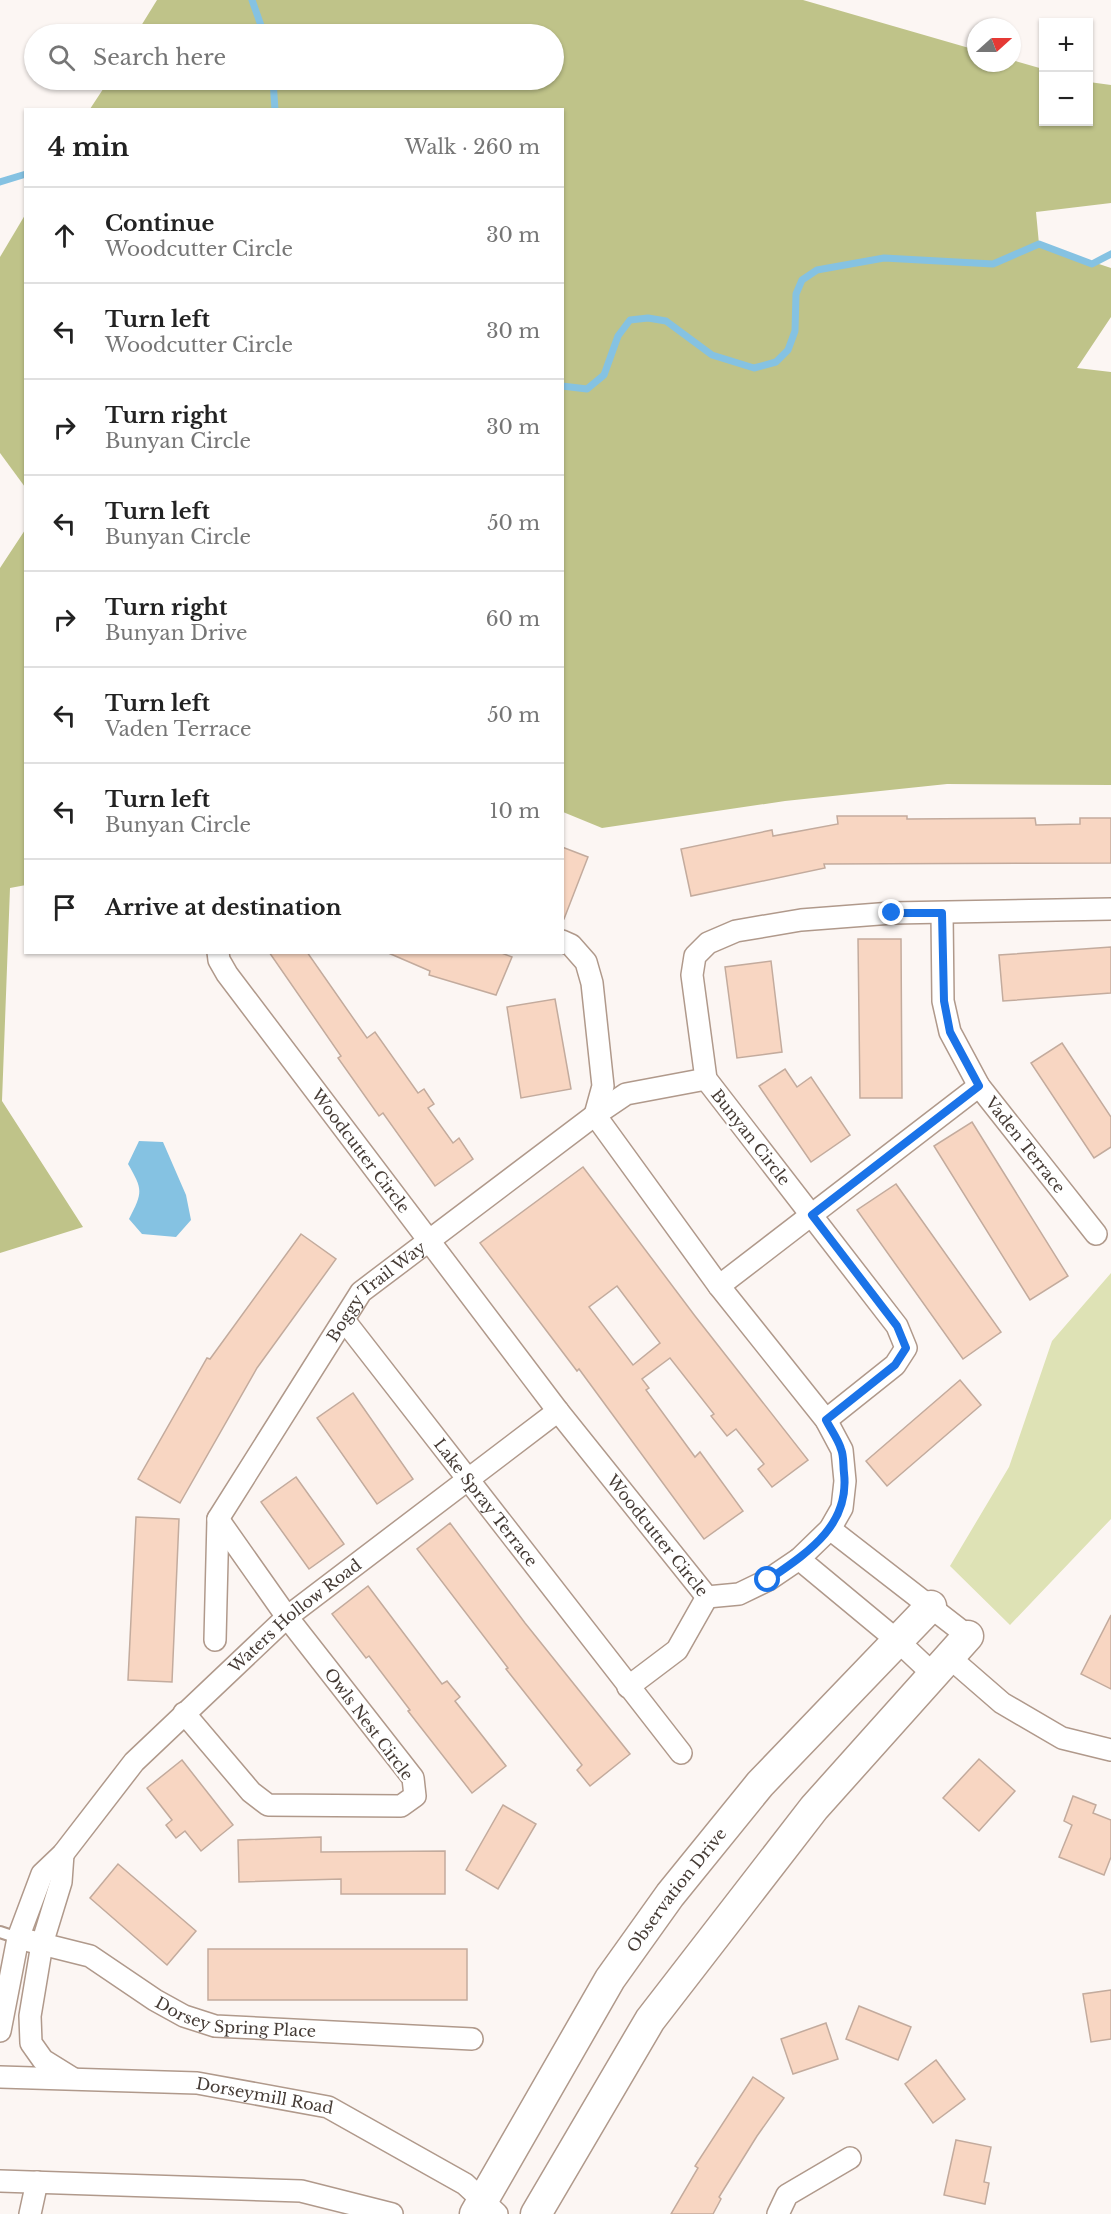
<!DOCTYPE html>
<meta charset="utf-8">
<style>
:root{--surface:#fff;--page:#f2f2f2;--text:#222;--muted:#767676;--line:#e0e0e0}
body{margin:0;font-family:"Libre Baskerville",serif;background:var(--page);color:var(--text)}
.controls{position:absolute;right:18px;top:18px;display:grid;overflow:hidden;border-radius:0px;box-shadow:0 2px 4px #0004}
.controls button{width:54px;height:54px;display:grid;place-items:center;padding:0;border:0;border-bottom:2px solid var(--line);background:var(--surface);color:var(--text);font:30px sans-serif}
.compass{position:absolute;left:967px;top:18px;width:54px;height:54px;border-radius:50%;background:var(--surface);box-shadow:0 2px 4px #0004;rotate:69deg}
.stop{position:absolute;width:18px;height:18px;margin:-14px;border:4px solid #1a73e8;border-radius:50%;background:#fff}
.stop.end{background:#1a73e8;border-color:#fff;box-shadow:0 2px 6px #0008}
.list{margin:0;padding:0;list-style:none}
h2{display:flex;justify-content:space-between;align-items:center;height:78px;margin:0;padding:0 24px;font-size:26px}
h2 small{font-size:20px;font-weight:400;color:var(--muted)}
.list li{display:grid;grid-template-columns:39px 1fr auto;gap:18px;align-items:center;box-sizing:border-box;height:96px;padding:0 24px;border-top:2px solid var(--line)}
.list b{display:block;font-size:22px;white-space:nowrap}
.list p{margin:0;font-size:20px;white-space:nowrap;color:var(--muted)}
.list em{font-size:20px;font-style:normal;color:var(--muted)}
.icon{flex:none;width:33px;height:33px;fill:none;stroke:currentColor;stroke-width:2;stroke-linecap:round;stroke-linejoin:round}
.map{position:relative;flex:none;width:1111px;height:2214px;overflow:hidden}
.search{position:absolute;background:var(--surface);box-shadow:0 2px 4px #0004;left:24px;top:24px;width:540px;height:66px;display:flex;align-items:center;gap:15px;box-sizing:border-box;padding:0 21px;border-radius:33px;color:var(--muted);font-size:22px}
.panel{position:absolute;background:var(--surface);box-shadow:0 2px 4px #0004;left:24px;top:108px;width:540px;height:846px;border-radius:0px}
.map>svg:first-child{display:block}
.green{fill:#dee2b5}
.forest{fill:#bfc389}
.water{fill:#85c2e2}
.lines{fill:none;stroke-linecap:round;stroke-linejoin:round}
.stream{stroke:#85c2e2;stroke-width:7}
.building{fill:#f8d6c2;stroke:#c3ab9d;stroke-width:1.5;fill-rule:evenodd}
.lane-casing{stroke:#b0998b;stroke-width:14}
.street-casing{stroke:#b0998b;stroke-width:24}
.secondary-casing{stroke:#b0998b;stroke-width:33}
.lane{stroke:#fff;stroke-width:10}
.street{stroke:#fff;stroke-width:21}
.secondary{stroke:#fff;stroke-width:30}
.route{stroke:#1a73e8;stroke-width:8}
.labels{text-anchor:middle;dominant-baseline:central;stroke-width:5;stroke-linejoin:round;paint-order:stroke}
.street-label{font-size:16px;fill:#453b35;stroke:#fff}
</style>
<div class="map">
<svg width="1111" height="2214" viewBox="0 0 1111 2214">
<rect width="100%" height="100%" fill="#fcf6f3"/>
<path class="green" d="M 1111,1273 L 1111,1519 L 1010,1625 L 950,1566 L 1009,1467 L 1052,1341 Z"/>
<g class="forest">
<path d="M 157,0 L 803,0 L 976,50 L 976,63 L 1012,63 L 1012,60 L 1043,69 L 1044,122 L 1088,122 L 1089,82 L 1111,85 L 1111,203 L 1036,212 L 1039,244 L 1111,268 L 1111,317 L 1077,368 L 1111,372 L 1111,785 L 947,784 L 785,801 L 602,828 L 563,812 L 562,110 L 90,109 L 109,80 L 554,80 L 554,34 L 136,34 Z"/>
<path d="M 25,215 L 25,487 L 0,453 L 0,257 Z"/>
<path d="M 25,530 L 26,885 L 10,888 L 2,1101 L 83,1227 L 0,1253 L 0,568 Z"/>
</g>
<path class="water" d="M 139,1141 L 163,1142 L 186,1195 L 191,1220 L 176,1237 L 142,1234 L 129,1219 C 143,1192 143,1190 128,1164 Z"/>
<g class="lines">
<g class="stream">
<path d="M 252,0 L 264,34"/>
<path d="M 273,80 L 275,110"/>
<path d="M 0,182 L 26,174"/>
<path d="M 562,386 L 587,389 L 604,375 L 618,336 L 630,320 L 648,318 L 666,321 L 712,355 L 754,368 L 776,362 L 788,350 L 795,331 L 796,294 L 802,280 L 817,270 L 884,258 L 993,264 L 1039,244 L 1092,264 L 1111,254"/>
</g>
</g>
<g class="building">
<path d="M 837,816 L 907,816 L 907,819 L 1035,818 L 1036,825 L 1080,824 L 1080,818 L 1111,818 L 1111,863 L 824,864 L 825,868 L 691,896 L 681,849 L 772,830 L 773,836 L 838,824 Z"/>
<path d="M 562,847 L 588,857 L 564,919 L 562,919 Z"/>
<path d="M 858,939 L 901,939 L 902,1098 L 860,1098 Z"/>
<path d="M 1111,947 L 1111,993 L 1003,1001 L 999,955 Z"/>
<path d="M 269,952 L 307,952 L 367,1038 L 375,1032 L 418,1093 L 424,1089 L 434,1104 L 428,1108 L 453,1143 L 459,1138 L 473,1159 L 435,1186 L 383,1113 L 379,1116 L 338,1058 L 341,1056 Z"/>
<path d="M 386,952 L 499,952 L 512,957 L 496,995 L 429,975 L 430,971 Z"/>
<path d="M 771,961 L 782,1052 L 737,1058 L 725,967 Z"/>
<path d="M 555,999 L 571,1089 L 521,1098 L 507,1007 Z"/>
<path d="M 1062,1043 L 1111,1117 L 1111,1147 L 1094,1158 L 1031,1063 Z"/>
<path d="M 785,1069 L 797,1087 L 811,1077 L 850,1135 L 811,1162 L 759,1086 Z"/>
<path d="M 972,1122 L 1068,1276 L 1030,1300 L 934,1146 Z"/>
<path d="M 583,1167 L 695,1316 L 808,1460 L 772,1487 L 758,1469 L 764,1464 L 736,1429 L 727,1436 L 711,1416 L 714,1414 L 670,1358 L 642,1379 L 649,1388 L 646,1390 L 695,1457 L 700,1452 L 743,1511 L 704,1539 L 579,1369 L 577,1371 L 480,1243 ZM 617,1286 L 660,1343 L 633,1365 L 589,1307 Z"/>
<path d="M 896,1184 L 1001,1332 L 963,1359 L 857,1210 Z"/>
<path d="M 301,1234 L 336,1259 L 257,1368 L 180,1503 L 138,1479 L 207,1358 L 210,1359 Z"/>
<path d="M 960,1380 L 981,1405 L 887,1486 L 866,1461 Z"/>
<path d="M 353,1393 L 413,1479 L 377,1504 L 317,1418 Z"/>
<path d="M 296,1477 L 344,1544 L 309,1569 L 261,1502 Z"/>
<path d="M 136,1517 L 179,1519 L 172,1682 L 128,1680 Z"/>
<path d="M 450,1523 L 525,1623 L 630,1754 L 590,1786 L 577,1770 L 582,1765 L 506,1669 L 508,1668 L 417,1549 Z"/>
<path d="M 368,1586 L 442,1684 L 447,1681 L 460,1697 L 455,1701 L 506,1766 L 472,1793 L 408,1711 L 410,1710 L 369,1656 L 366,1658 L 332,1614 Z"/>
<path d="M 1111,1615 L 1111,1689 L 1081,1674 Z"/>
<path d="M 979,1759 L 1015,1791 L 979,1831 L 943,1798 Z"/>
<path d="M 182,1760 L 233,1825 L 201,1851 L 185,1831 L 176,1838 L 166,1825 L 172,1820 L 147,1788 Z"/>
<path d="M 1073,1796 L 1096,1805 L 1093,1813 L 1111,1820 L 1111,1857 L 1104,1875 L 1059,1857 L 1072,1825 L 1064,1821 Z"/>
<path d="M 503,1805 L 536,1824 L 498,1889 L 466,1870 Z"/>
<path d="M 321,1837 L 321,1852 L 445,1851 L 445,1894 L 341,1894 L 341,1879 L 239,1882 L 238,1840 Z"/>
<path d="M 118,1864 L 196,1931 L 167,1965 L 90,1898 Z"/>
<rect x="208" y="1949" width="259" height="51"/>
<path d="M 1111,1990 L 1111,2039 L 1091,2042 L 1083,1994 Z"/>
<path d="M 859,2006 L 911,2027 L 898,2060 L 846,2039 Z"/>
<path d="M 826,2023 L 838,2059 L 793,2074 L 781,2039 Z"/>
<path d="M 936,2060 L 965,2099 L 933,2123 L 905,2084 Z"/>
<path d="M 753,2077 L 784,2098 L 757,2136 L 719,2197 L 721,2199 L 713,2214 L 671,2214 L 698,2168 L 695,2166 Z"/>
<path d="M 956,2140 L 991,2147 L 984,2182 L 989,2183 L 985,2204 L 944,2195 Z"/>
</g>
<g class="lines">
<defs>
<path id="lane" d="M 0,1932 L 18,1938"/>
<g id="street">
<path id="s1" d="M 942,913 L 943,1001 L 950,1032 L 979,1086 L 1096,1234"/>
<path id="s2" d="M 218,952 L 219,960 L 227,974 L 558,1411 L 707,1597 L 739,1594 L 768,1580 L 799,1559 L 830,1529 L 842,1508 L 845,1481 L 842,1450 L 826,1420 L 719,1286 L 595,1115 L 603,1086 L 592,983 L 586,962 L 571,945 L 562,941"/>
<path d="M 719,1286 L 979,1086"/>
<path id="s3" d="M 344,1320 L 681,1753"/>
<path d="M 826,1420 L 895,1365 L 906,1348 L 897,1326 L 706,1079 L 692,975 L 695,956 L 708,943 L 736,931 L 801,920 L 892,913 L 1111,909"/>
<path d="M 830,1529 L 968,1636"/>
<path d="M 799,1559 L 899,1642 L 933,1674"/>
<path id="s4" d="M 215,1640 L 218,1519 L 361,1292 L 595,1115 L 626,1094 L 706,1079"/>
<path d="M 949,1657 L 1002,1703 L 1062,1738 L 1111,1750"/>
<path d="M 628,1687 L 677,1650 L 707,1597"/>
<path d="M 184,1713 L 251,1792 L 268,1805 L 401,1806 L 415,1796 L 413,1778 L 287,1617 L 218,1519"/>
<path d="M 63,1854 L 61,1882 L 42,1944 L 30,2016 L 31,2043 L 43,2060 L 72,2078"/>
<path id="s5" d="M 18,1938 L 90,1956 L 155,2000 L 184,2016 L 215,2026 L 472,2039"/>
<path id="s6" d="M 0,2031 L 18,1938 L 42,1874 L 63,1854 L 134,1762 L 287,1617 L 558,1411"/>
<path id="s7" d="M 0,2077 L 197,2083 L 328,2107 L 465,2184 L 497,2214"/>
<path d="M 0,2181 L 301,2191 L 392,2214"/>
<path d="M 30,2214 L 37,2182"/>
<path d="M 778,2214 L 787,2195 L 850,2158"/>
</g>
<g id="secondary">
<path id="s8" d="M 475,2214 L 610,1979 L 670,1895 L 760,1784 L 931,1606"/>
<path d="M 536,2214 L 650,2020 L 814,1808 L 968,1636"/>
</g>
</defs>
<use href="#lane" class="lane-casing"/>
<use href="#street" class="street-casing"/>
<use href="#secondary" class="secondary-casing"/>
<use href="#lane" class="lane"/>
<use href="#street" class="street"/>
<use href="#secondary" class="secondary"/>
</g>
<g class="lines">
<path class="route" d="M 768,1580 C 807,1553 850,1526 844,1473 C 843,1465 844,1456 841,1449 C 838,1439 831,1430 826,1420 L 895,1365 L 906,1348 L 897,1326 L 812,1215 L 979,1086 L 950,1032 L 944,1001 L 942,913 L 892,913"/>
</g>
<g class="labels">
<g class="street-label">
<text transform="translate(751 1137) rotate(52)">Bunyan Circle</text>
<text stroke="none"><textPath href="#s1" startOffset="256">Vaden Terrace</textPath></text>
<text stroke="none"><textPath href="#s2" startOffset="246">Woodcutter Circle</textPath></text>
<text stroke="none"><textPath href="#s4" startOffset="400">Boggy Trail Way</textPath></text>
<text stroke="none"><textPath href="#s3" startOffset="231">Lake Spray Terrace</textPath></text>
<text stroke="none"><textPath href="#s2" startOffset="732">Woodcutter Circle</textPath></text>
<text stroke="none"><textPath href="#s6" startOffset="526">Waters Hollow Road</textPath></text>
<text transform="translate(369 1724) rotate(53)">Owls Nest Circle</text>
<text stroke="none"><textPath href="#s8" startOffset="382">Observation Drive</textPath></text>
<text stroke="none"><textPath href="#s5" startOffset="237">Dorsey Spring Place</textPath></text>
<text stroke="none"><textPath href="#s7" startOffset="266">Dorseymill Road</textPath></text>
</g>
</g>
</svg>
<div class="controls">
<button>+</button>
<button>−</button>
</div>
<svg class="compass" viewBox="-18 -18 36 36"><path d="M0-13l5 13h-10z" fill="#e53935"/><path d="M0 13l5-13h-10z" fill="#767676"/></svg>
<div class="stop" style="left:768px;top:1580px"></div>
<div class="stop end" style="left:892px;top:913px"></div>
<div class="search"><svg class="icon" aria-label="search" viewBox="0 0 24 24"><circle cx="10" cy="10" r="6"/><path d="M15 15l6 6"/></svg>Search here</div>
<section class="panel">
<h2>4 min<small>Walk · 260 m</small></h2>
<ul class="list">
<li><svg class="icon" aria-label="ahead" viewBox="0 0 24 24"><path d="M12 20V5M6 11l6-6 6 6"/></svg><div><b>Continue</b><p>Woodcutter Circle</p></div><em>30 m</em></li>
<li><svg class="icon" aria-label="left" viewBox="0 0 24 24"><path d="M17 20v-9H6M10 6l-5 5 5 5"/></svg><div><b>Turn left</b><p>Woodcutter Circle</p></div><em>30 m</em></li>
<li><svg class="icon" aria-label="right" viewBox="0 0 24 24"><path d="M7 20v-9h11M14 6l5 5-5 5"/></svg><div><b>Turn right</b><p>Bunyan Circle</p></div><em>30 m</em></li>
<li><svg class="icon" aria-label="left" viewBox="0 0 24 24"><path d="M17 20v-9H6M10 6l-5 5 5 5"/></svg><div><b>Turn left</b><p>Bunyan Circle</p></div><em>50 m</em></li>
<li><svg class="icon" aria-label="right" viewBox="0 0 24 24"><path d="M7 20v-9h11M14 6l5 5-5 5"/></svg><div><b>Turn right</b><p>Bunyan Drive</p></div><em>60 m</em></li>
<li><svg class="icon" aria-label="left" viewBox="0 0 24 24"><path d="M17 20v-9H6M10 6l-5 5 5 5"/></svg><div><b>Turn left</b><p>Vaden Terrace</p></div><em>50 m</em></li>
<li><svg class="icon" aria-label="left" viewBox="0 0 24 24"><path d="M17 20v-9H6M10 6l-5 5 5 5"/></svg><div><b>Turn left</b><p>Bunyan Circle</p></div><em>10 m</em></li>
<li><svg class="icon" aria-label="arrive" viewBox="0 0 24 24"><path d="M6 21V4h12l-3 4 3 4H6"/></svg><div><b>Arrive at destination</b></div></li>
</ul>
</section>
</div>
